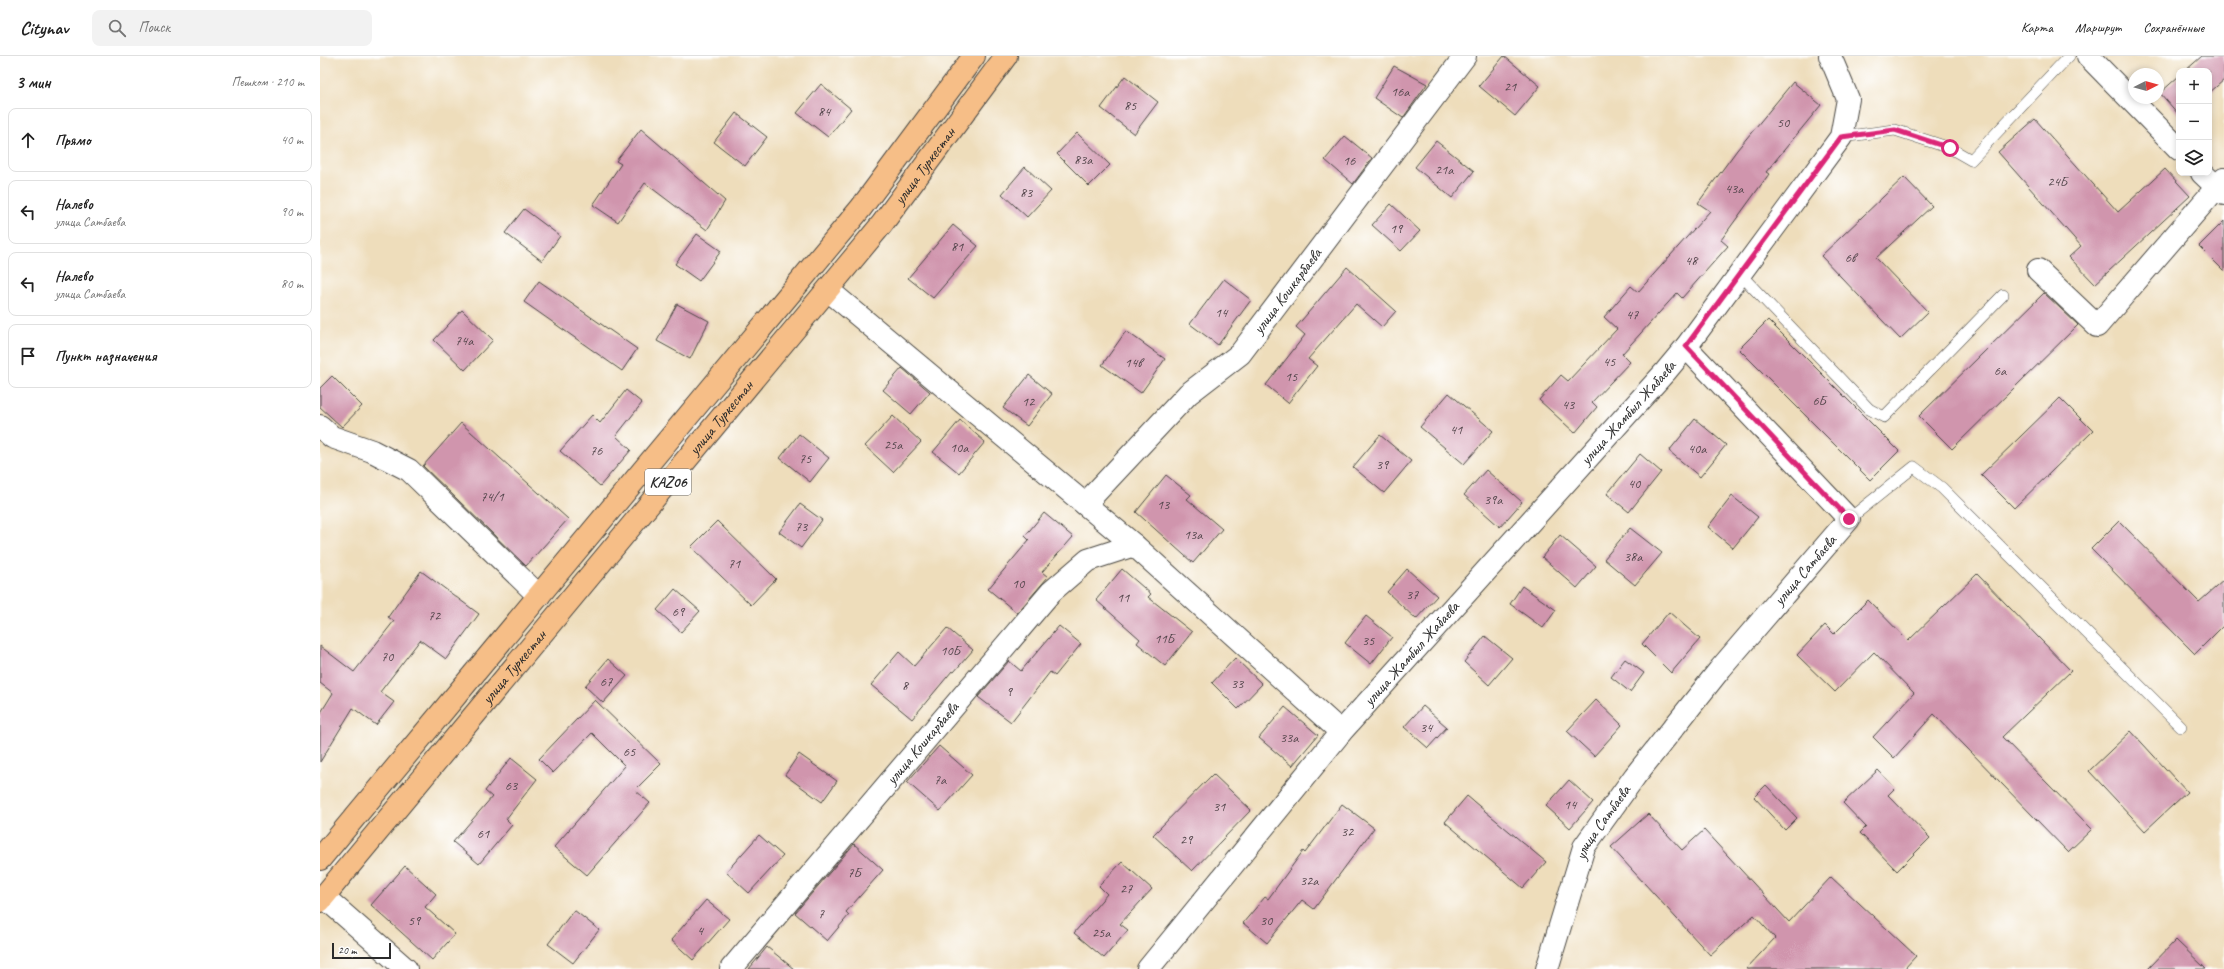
<!DOCTYPE html>
<html lang="ru">
<meta charset="utf-8">
<style>
:root{--surface:#fff;--page:#f2f2f2;--text:#222;--muted:#767676;--line:#e0e0e0}
body{margin:0;font-family:Caveat,sans-serif;background:var(--page);color:var(--text)}
.controls{position:absolute;right:12px;top:12px;display:grid;overflow:hidden;border-radius:8px;box-shadow:0 2px 6px #0003}
.controls button{width:36px;height:36px;display:grid;place-items:center;padding:0;border:0;border-bottom:1px solid var(--line);background:var(--surface);color:var(--text);font:20px sans-serif}
.compass{position:absolute;left:1808px;top:12px;width:36px;height:36px;border-radius:50%;background:var(--surface);box-shadow:0 2px 6px #0003;rotate:84deg}
.scale{position:absolute;left:12px;bottom:10px;width:59px;box-sizing:border-box;padding-left:4px;border:2px solid #2b2b2b;border-top:0;font-size:11px;line-height:14px;white-space:nowrap;color:#2b2b2b;-webkit-text-stroke:3px #fff;paint-order:stroke}
.stop{position:absolute;width:12px;height:12px;margin:-9px;border:3px solid #db2777;border-radius:50%;background:#fff}
.stop.end{background:#db2777;border-color:#fff;box-shadow:0 1px 4px #0008}
.list{margin:0;padding:0;list-style:none}
h2{display:flex;justify-content:space-between;align-items:center;height:52px;margin:0;padding:0 16px;font-size:17px}
h2 small{font-size:13px;font-weight:400;color:var(--muted)}
.list li{display:grid;grid-template-columns:26px 1fr auto;gap:12px;align-items:center;box-sizing:border-box;height:64px;margin:0 8px 8px;padding:0 8px;border:1px solid var(--line);border-radius:8px}
.list b{display:block;font-size:15px;white-space:nowrap}
.list p{margin:0;font-size:13px;white-space:nowrap;color:var(--muted)}
.list em{font-size:13px;font-style:normal;color:var(--muted)}
.icon{flex:none;width:22px;height:22px;fill:none;stroke:currentColor;stroke-width:2;stroke-linecap:round;stroke-linejoin:round}
.map{position:relative;flex:none;width:1904px;height:913px;overflow:hidden}
header{display:flex;align-items:center;gap:24px;box-sizing:border-box;height:56px;padding:0 20px;background:var(--surface);border-bottom:1px solid var(--line)}
header strong{font-size:19px}
nav{display:flex;gap:22px;margin-inline-start:auto;font-size:14px}
.search{width:280px;height:36px;background:var(--page);display:flex;align-items:center;gap:10px;box-sizing:border-box;padding:0 14px;border-radius:8px;color:var(--muted);font-size:15px}
main{display:flex}
aside{flex:1;background:var(--surface)}
.map>svg:first-child{display:block}
.building{fill:#d095ad}
.lines{fill:none;stroke-linecap:round;stroke-linejoin:round}
.lane-casing{stroke:#484641;stroke-width:12}
.street-casing{stroke:#484641;stroke-width:24}
.highway-casing{stroke:#484641;stroke-width:24}
.lane{stroke:#fff;stroke-width:11}
.street{stroke:#fff;stroke-width:22}
.highway{stroke:#f6be87;stroke-width:22}
.route{stroke:#db2777;stroke-width:5}
.labels{text-anchor:middle;dominant-baseline:central;stroke-width:3;stroke-linejoin:round;paint-order:stroke}
.number-label{font-size:14px;fill:#54464c}
.shield{fill:#fff;stroke:#6b6b6b;stroke-width:1}
.shield-label{font-size:15px;font-weight:bold;fill:#2b2b2b}
.street-label{font-size:16px;fill:#2b2b2b;stroke:#fff}
</style>
<header>
<strong>Citynav</strong>
<div class="search"><svg class="icon" aria-label="search" viewBox="0 0 24 24"><circle cx="10" cy="10" r="6"/><path d="M15 15l6 6"/></svg>Поиск</div>
<nav><a>Карта</a><a>Маршрут</a><a>Сохранённые</a></nav>
</header>
<main>
<aside>
<h2>3 мин<small>Пешком · 210 m</small></h2>
<ul class="list">
<li><svg class="icon" aria-label="ahead" viewBox="0 0 24 24"><path d="M12 20V5M6 11l6-6 6 6"/></svg><div><b>Прямо</b></div><em>40 m</em></li>
<li><svg class="icon" aria-label="left" viewBox="0 0 24 24"><path d="M17 20v-9H6M10 6l-5 5 5 5"/></svg><div><b>Налево</b><p>улица Сатбаева</p></div><em>90 m</em></li>
<li><svg class="icon" aria-label="left" viewBox="0 0 24 24"><path d="M17 20v-9H6M10 6l-5 5 5 5"/></svg><div><b>Налево</b><p>улица Сатбаева</p></div><em>80 m</em></li>
<li><svg class="icon" aria-label="arrive" viewBox="0 0 24 24"><path d="M6 21V4h12l-3 4 3 4H6"/></svg><div><b>Пункт назначения</b></div></li>
</ul>
</aside>
<div class="map">
<svg width="1904" height="913" viewBox="0 0 1904 913">
<rect width="100%" height="100%" fill="#fff"/>
<filter id="ink" filterUnits="userSpaceOnUse"><feTurbulence type="fractalNoise" baseFrequency=".025" numOctaves="2"/><feDisplacementMap in="SourceGraphic" scale="8" xChannelSelector="R" yChannelSelector="G"/><feConvolveMatrix kernelMatrix="1 2 1 2 8 2 1 2 1" color-interpolation-filters="sRGB"/></filter>
<filter id="wash" filterUnits="userSpaceOnUse"><feTurbulence type="fractalNoise" baseFrequency=".012" numOctaves="4" result="noise"/><feDisplacementMap in="SourceGraphic" scale="16" xChannelSelector="R" yChannelSelector="G"/><feGaussianBlur stdDeviation="0.9" result="paint"/><feColorMatrix in="noise" values="0 0 0 0 0 0 0 0 0 0 0 0 0 0 0 0 0 1.4 0 .05"/><feComposite in="paint" operator="in"/></filter>
<g filter="url(#wash)">
<rect width="100%" height="100%" fill="#edb"/>
<g id="blocks">
<g class="building">
<path d="M 1184,0 L 1220,30 L 1195,60 L 1159,30 Z"/>
<path d="M 1882,0 L 1904,0 L 1904,24 L 1889,37 L 1889,15 L 1865,15 Z"/>
<path d="M 1074,10 L 1107,28 L 1083,62 L 1054,42 Z"/>
<path d="M 805,20 L 838,46 L 814,78 L 781,52 Z"/>
<path d="M 1859,20 L 1859,59 L 1840,37 Z"/>
<path d="M 1473,26 L 1501,49 L 1446,116 L 1449,118 L 1401,184 L 1408,190 L 1362,242 L 1357,237 L 1302,298 L 1310,306 L 1272,346 L 1277,351 L 1255,377 L 1219,344 L 1241,319 L 1248,325 L 1297,273 L 1284,261 L 1311,230 L 1318,236 L 1390,155 L 1378,147 L 1417,94 Z"/>
<path d="M 501,28 L 531,53 L 508,81 L 477,57 Z"/>
<path d="M 416,57 L 447,81 L 425,110 L 394,86 Z"/>
<path d="M 1715,63 L 1798,156 L 1845,113 L 1870,140 L 1775,228 L 1749,201 L 1761,190 L 1678,96 Z"/>
<path d="M 321,73 L 405,145 L 387,174 L 325,127 L 298,166 L 273,149 L 301,108 L 296,105 Z"/>
<path d="M 757,77 L 790,109 L 769,130 L 737,98 Z"/>
<path d="M 1025,80 L 1052,102 L 1033,128 L 1005,104 Z"/>
<path d="M 1116,85 L 1154,115 L 1132,142 L 1095,111 Z"/>
<path d="M 705,111 L 731,135 L 707,161 L 682,138 Z"/>
<path d="M 1584,121 L 1612,150 L 1556,202 L 1608,256 L 1580,283 L 1501,200 Z"/>
<path d="M 1071,148 L 1100,175 L 1081,195 L 1052,169 Z"/>
<path d="M 204,153 L 240,180 L 222,205 L 185,177 Z"/>
<path d="M 1904,165 L 1904,215 L 1879,190 Z"/>
<path d="M 633,169 L 658,190 L 613,242 L 588,222 Z"/>
<path d="M 377,178 L 401,195 L 379,225 L 355,208 Z"/>
<path d="M 1027,211 L 1076,255 L 1062,271 L 1036,248 L 988,303 L 997,310 L 968,347 L 946,329 L 985,279 L 976,271 Z"/>
<path d="M 904,223 L 931,244 L 898,289 L 870,268 Z"/>
<path d="M 219,225 L 317,293 L 302,315 L 204,246 Z"/>
<path d="M 1724,237 L 1758,269 L 1632,393 L 1599,360 Z"/>
<path d="M 357,248 L 389,265 L 370,303 L 337,285 Z"/>
<path d="M 142,254 L 173,284 L 145,314 L 114,284 Z"/>
<path d="M 1448,264 L 1579,395 L 1550,424 L 1419,293 Z"/>
<path d="M 806,275 L 845,303 L 821,337 L 782,309 Z"/>
<path d="M 582,312 L 610,336 L 591,358 L 563,334 Z"/>
<path d="M 709,319 L 732,338 L 707,370 L 683,352 Z"/>
<path d="M 12,320 L 42,350 L 22,371 L 0,351 L 0,332 Z"/>
<path d="M 306,334 L 322,347 L 296,380 L 311,394 L 280,430 L 240,395 L 272,359 L 280,367 Z"/>
<path d="M 1129,337 L 1173,375 L 1144,408 L 1100,371 Z"/>
<path d="M 1740,342 L 1773,375 L 1694,452 L 1661,419 Z"/>
<path d="M 573,360 L 601,386 L 573,416 L 545,390 Z"/>
<path d="M 1375,363 L 1406,389 L 1380,421 L 1349,395 Z"/>
<path d="M 640,364 L 665,386 L 639,417 L 613,396 Z"/>
<path d="M 141,367 L 248,463 L 206,510 L 103,410 Z"/>
<path d="M 479,378 L 509,402 L 490,426 L 460,402 Z"/>
<path d="M 1060,379 L 1091,405 L 1064,437 L 1033,411 Z"/>
<path d="M 1320,398 L 1341,416 L 1309,456 L 1287,438 Z"/>
<path d="M 1166,414 L 1202,446 L 1180,471 L 1144,439 Z"/>
<path d="M 846,419 L 871,439 L 867,443 L 902,473 L 873,507 L 816,456 Z"/>
<path d="M 1412,440 L 1438,461 L 1413,492 L 1388,471 Z"/>
<path d="M 480,448 L 502,464 L 481,492 L 459,476 Z"/>
<path d="M 724,457 L 753,481 L 722,516 L 728,521 L 697,557 L 668,533 L 709,484 L 705,480 Z"/>
<path d="M 397,465 L 456,523 L 431,549 L 371,491 Z"/>
<path d="M 1799,465 L 1879,546 L 1904,524 L 1904,569 L 1875,598 L 1771,493 Z"/>
<path d="M 1310,472 L 1342,497 L 1315,529 L 1284,503 Z"/>
<path d="M 1240,479 L 1276,510 L 1257,532 L 1222,501 Z"/>
<path d="M 802,513 L 831,538 L 828,541 L 872,576 L 845,610 L 817,587 L 820,583 L 776,544 Z"/>
<path d="M 1087,513 L 1117,540 L 1096,563 L 1067,536 Z"/>
<path d="M 101,515 L 159,558 L 126,603 L 100,584 L 60,636 L 74,646 L 56,669 L 33,652 L 0,706 L 0,658 L 13,637 L 0,627 L 0,590 L 34,616 L 74,565 L 68,561 Z"/>
<path d="M 1657,518 L 1751,615 L 1682,681 L 1772,773 L 1748,796 L 1614,658 L 1574,702 L 1553,681 L 1594,637 L 1554,596 L 1515,636 L 1477,599 L 1505,569 L 1514,578 L 1548,544 L 1588,585 Z"/>
<path d="M 1202,530 L 1236,554 L 1223,572 L 1190,548 Z"/>
<path d="M 355,533 L 380,555 L 361,576 L 337,554 Z"/>
<path d="M 1349,556 L 1380,583 L 1351,617 L 1322,588 Z"/>
<path d="M 1046,560 L 1072,581 L 1051,608 L 1025,587 Z"/>
<path d="M 739,570 L 761,588 L 735,620 L 730,616 L 691,666 L 658,641 L 689,605 L 701,615 Z"/>
<path d="M 627,572 L 653,594 L 634,616 L 632,615 L 592,663 L 551,629 L 579,596 L 594,610 Z"/>
<path d="M 1165,580 L 1192,602 L 1169,629 L 1144,606 Z"/>
<path d="M 915,602 L 942,628 L 918,653 L 892,627 Z"/>
<path d="M 288,603 L 307,620 L 283,647 L 265,630 Z"/>
<path d="M 1305,603 L 1324,617 L 1310,636 L 1291,621 Z"/>
<path d="M 275,644 L 341,708 L 315,734 L 330,747 L 267,819 L 234,791 L 305,710 L 272,677 L 233,717 L 219,703 Z"/>
<path d="M 1276,644 L 1302,669 L 1274,700 L 1247,675 Z"/>
<path d="M 1103,650 L 1127,671 L 1108,692 L 1084,671 Z"/>
<path d="M 965,651 L 998,679 L 972,710 L 939,682 Z"/>
<path d="M 1811,675 L 1867,736 L 1825,775 L 1769,715 Z"/>
<path d="M 619,690 L 652,719 L 620,755 L 587,726 Z"/>
<path d="M 479,698 L 517,725 L 502,746 L 465,719 Z"/>
<path d="M 191,702 L 217,723 L 186,763 L 192,769 L 159,808 L 133,786 L 172,741 L 165,735 Z"/>
<path d="M 1558,714 L 1575,732 L 1568,739 L 1610,782 L 1577,815 L 1540,777 L 1546,771 L 1523,747 Z"/>
<path d="M 893,718 L 931,754 L 872,815 L 833,779 Z"/>
<path d="M 1249,724 L 1273,746 L 1250,772 L 1226,750 Z"/>
<path d="M 1446,729 L 1477,762 L 1465,774 L 1434,741 Z"/>
<path d="M 1147,740 L 1226,806 L 1203,832 L 1125,766 Z"/>
<path d="M 1022,748 L 1054,772 L 994,853 L 982,844 L 947,887 L 923,867 L 945,841 L 948,843 L 983,795 L 985,797 Z"/>
<path d="M 1328,758 L 1362,794 L 1384,774 L 1469,866 L 1511,821 L 1596,900 L 1584,913 L 1426,913 L 1455,882 L 1434,859 L 1390,899 L 1291,791 Z"/>
<path d="M 439,779 L 463,800 L 429,837 L 406,816 Z"/>
<path d="M 534,788 L 563,814 L 526,856 L 529,859 L 507,885 L 475,857 Z"/>
<path d="M 802,806 L 832,833 L 800,868 L 808,874 L 784,902 L 754,877 L 787,838 L 779,830 Z"/>
<path d="M 85,810 L 116,838 L 105,851 L 135,878 L 112,904 L 51,849 Z"/>
<path d="M 386,844 L 409,863 L 373,904 L 351,884 Z"/>
<path d="M 254,854 L 279,874 L 253,907 L 228,888 Z"/>
<path d="M 1856,884 L 1886,913 L 1828,913 Z"/>
<path d="M 447,891 L 474,913 L 429,913 Z"/>
</g>
</g>
</g>
<g filter="url(#ink)">
<use href="#blocks" fill-opacity="0" stroke="#484641" stroke-width="1"/>
<g class="lines">
<defs>
<g id="lane">
<path d="M 1521,81 L 1575,74 L 1630,92 L 1651,104 L 1749,0"/>
<path d="M 1420,218 L 1549,353 L 1564,361 L 1683,239"/>
<path d="M 1529,463 L 1594,411 L 1622,432 L 1861,671"/>
</g>
<g id="street">
<path d="M 1768,0 L 1859,93"/>
<path d="M 1882,117 L 1904,138"/>
<path d="M 1718,214 L 1777,270 L 1904,123"/>
<path d="M 508,234 L 814,489 L 1021,676"/>
<path d="M 0,370 L 12,381 L 52,395 L 89,414 L 219,540"/>
<path id="s1" d="M 765,448 L 868,338 L 920,298 L 1145,0"/>
<path d="M 4,841 L 86,913"/>
<path id="s2" d="M 411,913 L 731,536 L 768,504 L 814,489"/>
<path id="s3" d="M 828,913 L 1021,676 L 1346,315 L 1366,291 L 1521,81 L 1528,43 L 1510,0"/>
<path id="s4" d="M 1227,913 L 1264,791 L 1315,720 L 1401,612 L 1529,463 L 1366,291"/>
</g>
<g id="highway">
<path d="M 0,803 L 541,152 L 654,0"/>
<path id="s5" d="M 0,845 L 562,168 L 686,0"/>
</g>
</defs>
<use href="#lane" class="lane-casing"/>
<use href="#street" class="street-casing"/>
<use href="#highway" class="highway-casing"/>
<use href="#lane" class="lane"/>
<use href="#street" class="street"/>
<use href="#highway" class="highway"/>
</g>
</g>
<g class="lines" filter="url(#ink)">
<path class="route" d="M 1529,463 L 1366,290 L 1521,81 L 1575,74 L 1630,92"/>
</g>
<g class="labels">
<g class="number-label">
<text x="1190" y="30">21</text>
<text x="1080" y="35">16а</text>
<text x="810" y="49">85</text>
<text x="504" y="55">84</text>
<text x="1463" y="66">50</text>
<text x="763" y="103">83а</text>
<text x="1029" y="104">16</text>
<text x="1124" y="113">21а</text>
<text x="1737" y="125">24Б</text>
<text x="1414" y="132">43а</text>
<text x="706" y="136">83</text>
<text x="1076" y="172">19</text>
<text x="637" y="190">81</text>
<text x="1530" y="201">6в</text>
<text x="1371" y="204">48</text>
<text x="901" y="256">14</text>
<text x="1312" y="258">47</text>
<text x="144" y="284">74а</text>
<text x="1289" y="305">45</text>
<text x="813" y="306">14в</text>
<text x="1680" y="314">6а</text>
<text x="971" y="320">15</text>
<text x="1499" y="344">6Б</text>
<text x="708" y="345">12</text>
<text x="1248" y="348">43</text>
<text x="1136" y="373">41</text>
<text x="573" y="388">25а</text>
<text x="639" y="391">10а</text>
<text x="1377" y="392">40а</text>
<text x="276" y="394">76</text>
<text x="485" y="402">75</text>
<text x="1062" y="408">39</text>
<text x="1314" y="427">40</text>
<text x="172" y="440">74/1</text>
<text x="1173" y="443">39а</text>
<text x="843" y="448">13</text>
<text x="481" y="470">73</text>
<text x="873" y="478">13а</text>
<text x="1313" y="500">38а</text>
<text x="414" y="507">71</text>
<text x="698" y="527">10</text>
<text x="1092" y="538">37</text>
<text x="803" y="541">11</text>
<text x="358" y="555">69</text>
<text x="114" y="559">72</text>
<text x="844" y="582">11Б</text>
<text x="1048" y="584">35</text>
<text x="630" y="594">10Б</text>
<text x="67" y="600">70</text>
<text x="286" y="625">67</text>
<text x="917" y="627">33</text>
<text x="585" y="629">8</text>
<text x="689" y="635">9</text>
<text x="1106" y="671">34</text>
<text x="969" y="681">33а</text>
<text x="309" y="695">65</text>
<text x="620" y="723">7а</text>
<text x="191" y="729">63</text>
<text x="1250" y="748">14</text>
<text x="899" y="750">31</text>
<text x="1027" y="775">32</text>
<text x="163" y="777">61</text>
<text x="866" y="783">29</text>
<text x="534" y="816">7Б</text>
<text x="989" y="824">32а</text>
<text x="806" y="832">27</text>
<text x="501" y="857">7</text>
<text x="94" y="864">59</text>
<text x="946" y="864">30</text>
<text x="380" y="874">4</text>
<text x="781" y="876">25а</text>
</g>
<rect class="shield" x="325" y="413" width="46" height="26" rx="3"/>
<g class="shield-label">
<text x="348" y="426">KАZ06</text>
</g>
<g class="street-label">
<text stroke="none"><textPath href="#s5" startOffset="952">улица Туркестан</textPath></text>
<text stroke="none"><textPath href="#s1" startOffset="295">улица Кошкарбаева</textPath></text>
<text stroke="none"><textPath href="#s3" startOffset="735">улица Жамбыл Жабаева</textPath></text>
<text stroke="none"><textPath href="#s5" startOffset="628">улица Туркестан</textPath></text>
<text stroke="none"><textPath href="#s4" startOffset="482">улица Сатбаева</textPath></text>
<text stroke="none"><textPath href="#s3" startOffset="411">улица Жамбыл Жабаева</textPath></text>
<text stroke="none"><textPath href="#s5" startOffset="304">улица Туркестан</textPath></text>
<text stroke="none"><textPath href="#s2" startOffset="296">улица Кошкарбаева</textPath></text>
<text stroke="none"><textPath href="#s4" startOffset="158">улица Сатбаева</textPath></text>
</g>
</g>
</svg>
<div class="controls">
<button>+</button>
<button>−</button>
<button><svg class="icon" aria-label="layers" viewBox="0 0 24 24"><path d="M12 4l9 5-9 5-9-5zM3 14l9 5 9-5"/></svg></button>
</div>
<svg class="compass" viewBox="-18 -18 36 36"><path d="M0-13l5 13h-10z" fill="#e53935"/><path d="M0 13l5-13h-10z" fill="#767676"/></svg>
<div class="scale">20 m</div>
<div class="stop" style="left:1630px;top:92px"></div>
<div class="stop end" style="left:1529px;top:463px"></div>
</div>
</main>
